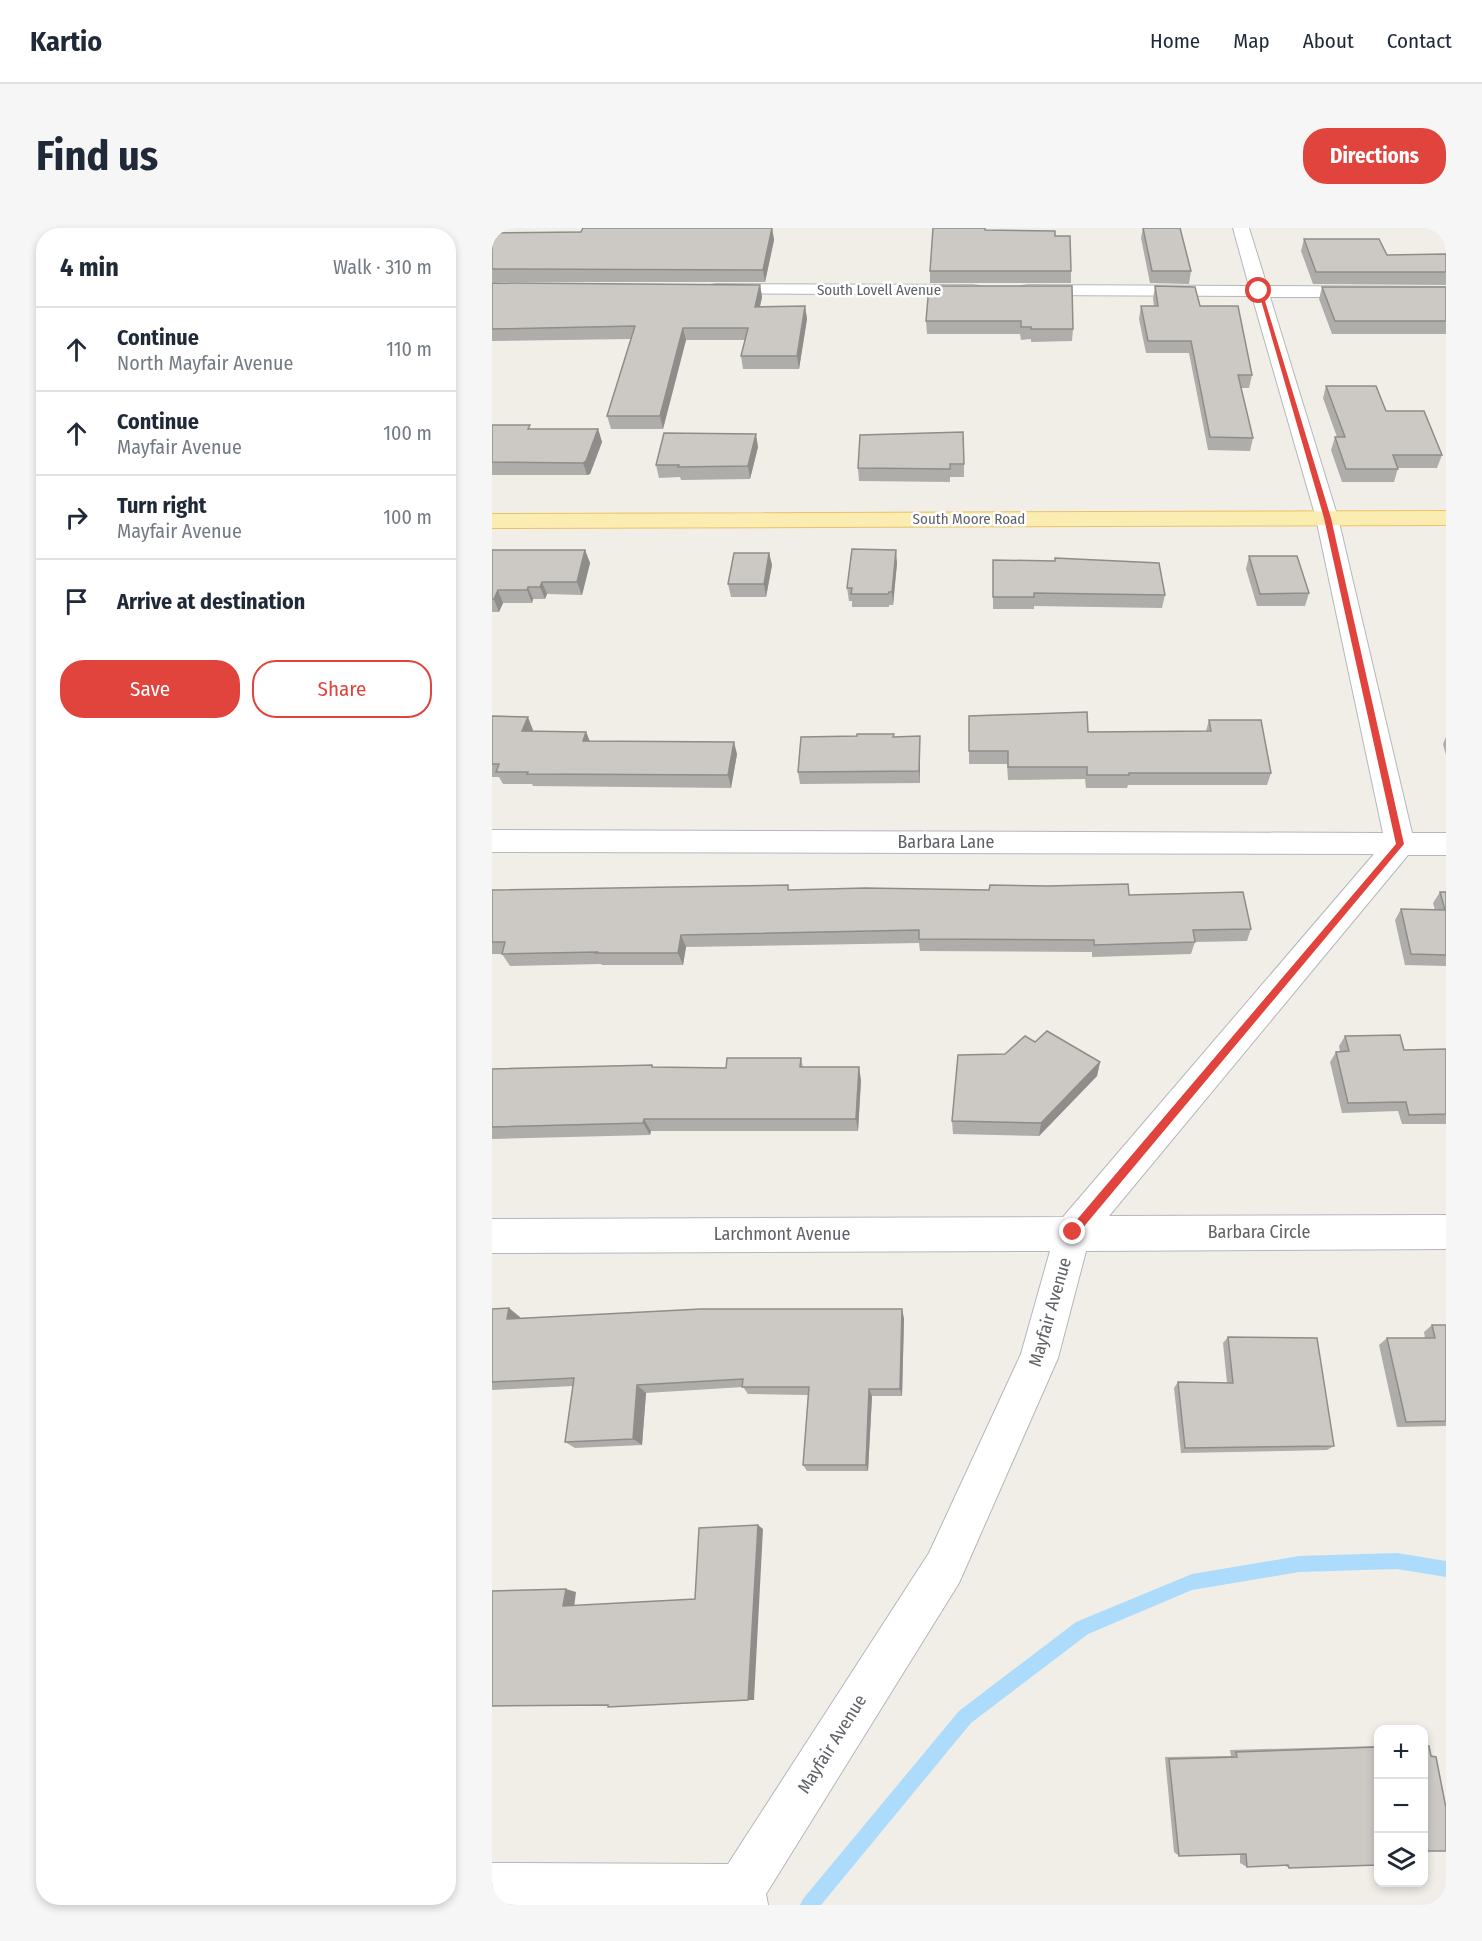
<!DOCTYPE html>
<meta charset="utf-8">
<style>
:root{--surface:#fff;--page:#f6f6f7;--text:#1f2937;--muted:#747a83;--line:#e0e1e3;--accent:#e1443c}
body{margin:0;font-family:"Fira Sans Condensed",sans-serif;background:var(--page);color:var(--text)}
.controls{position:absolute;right:18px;bottom:18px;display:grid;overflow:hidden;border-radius:12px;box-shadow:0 3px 9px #0003}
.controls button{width:54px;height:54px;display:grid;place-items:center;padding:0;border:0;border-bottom:2px solid var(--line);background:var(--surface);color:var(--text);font:30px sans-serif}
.stop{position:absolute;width:18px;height:18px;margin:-14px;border:4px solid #e1443c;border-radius:50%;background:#fff}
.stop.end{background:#e1443c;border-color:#fff;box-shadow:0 2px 6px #0008}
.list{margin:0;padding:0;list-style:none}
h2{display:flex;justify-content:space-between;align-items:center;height:78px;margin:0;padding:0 24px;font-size:26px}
h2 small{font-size:20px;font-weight:400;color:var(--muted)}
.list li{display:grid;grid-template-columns:39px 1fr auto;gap:18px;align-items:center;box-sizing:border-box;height:84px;padding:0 24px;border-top:2px solid var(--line)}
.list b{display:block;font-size:22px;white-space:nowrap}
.list p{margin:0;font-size:20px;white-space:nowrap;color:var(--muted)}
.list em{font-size:20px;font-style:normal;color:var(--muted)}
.actions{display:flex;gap:12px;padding:18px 24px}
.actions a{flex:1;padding:14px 0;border:2px solid var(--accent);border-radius:24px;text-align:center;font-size:21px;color:var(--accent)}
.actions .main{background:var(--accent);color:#fff}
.icon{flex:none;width:33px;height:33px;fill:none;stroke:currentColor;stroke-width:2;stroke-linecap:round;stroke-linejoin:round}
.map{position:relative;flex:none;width:954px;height:1677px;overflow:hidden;border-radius:24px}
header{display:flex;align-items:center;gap:36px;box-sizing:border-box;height:84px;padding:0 30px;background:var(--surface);border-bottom:2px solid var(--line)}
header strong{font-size:28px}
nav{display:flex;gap:33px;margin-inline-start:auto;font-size:21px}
.intro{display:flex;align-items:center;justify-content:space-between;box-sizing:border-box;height:144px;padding:0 36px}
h1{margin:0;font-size:42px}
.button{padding:15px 27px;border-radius:24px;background:var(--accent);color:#fff;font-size:21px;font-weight:700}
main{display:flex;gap:36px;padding:0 36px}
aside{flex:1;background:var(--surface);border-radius:24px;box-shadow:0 3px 9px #0003}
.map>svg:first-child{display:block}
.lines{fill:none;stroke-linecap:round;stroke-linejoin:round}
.stream{fill:#acdbfb;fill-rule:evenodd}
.minor-casing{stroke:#b4b7bb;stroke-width:2}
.major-casing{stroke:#ebc265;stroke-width:2}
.minor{fill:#fff;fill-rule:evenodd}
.major{fill:#fbedb1;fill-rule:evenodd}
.wall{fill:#afada9}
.shaded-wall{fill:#8f8d89}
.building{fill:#ccc9c4;stroke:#8f8d89;stroke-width:1.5}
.route{fill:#e1443c}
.labels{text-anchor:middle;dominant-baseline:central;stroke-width:5;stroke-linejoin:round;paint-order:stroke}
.far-street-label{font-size:15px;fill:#5f6267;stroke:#fff}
.street-label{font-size:18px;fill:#5f6267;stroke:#fff}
</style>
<header>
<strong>Kartio</strong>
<nav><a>Home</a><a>Map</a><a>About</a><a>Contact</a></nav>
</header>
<div class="intro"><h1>Find us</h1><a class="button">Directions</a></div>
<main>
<aside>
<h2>4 min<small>Walk · 310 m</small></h2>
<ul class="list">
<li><svg class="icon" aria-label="ahead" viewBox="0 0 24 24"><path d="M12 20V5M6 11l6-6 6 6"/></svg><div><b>Continue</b><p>North Mayfair Avenue</p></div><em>110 m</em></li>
<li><svg class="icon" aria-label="ahead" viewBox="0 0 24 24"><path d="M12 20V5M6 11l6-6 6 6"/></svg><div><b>Continue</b><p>Mayfair Avenue</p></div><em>100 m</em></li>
<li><svg class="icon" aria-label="right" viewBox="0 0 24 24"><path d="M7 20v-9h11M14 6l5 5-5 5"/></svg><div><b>Turn right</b><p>Mayfair Avenue</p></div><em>100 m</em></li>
<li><svg class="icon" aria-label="arrive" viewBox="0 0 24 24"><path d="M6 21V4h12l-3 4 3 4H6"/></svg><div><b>Arrive at destination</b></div></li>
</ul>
<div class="actions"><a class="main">Save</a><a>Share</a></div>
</aside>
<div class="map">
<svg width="954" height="1677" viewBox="0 0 954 1677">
<rect width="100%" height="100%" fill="#f0eee7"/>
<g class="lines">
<path class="stream" d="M 905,1325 L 954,1333 L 954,1349 L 905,1341 L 807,1344 L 700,1362 L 596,1406 L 479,1495 L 329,1677 L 308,1677 L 311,1671 L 467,1483 L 584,1394 L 700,1346 L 807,1328 Z"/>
<defs>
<g id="minor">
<path d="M 741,0 L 757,0 L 775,58 L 954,59 L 954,69 L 778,69 L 846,290 L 920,605 L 954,605 L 954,627 L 916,627 L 617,988 L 954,987 L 954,1021 L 594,1023 L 566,1130 L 467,1355 L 274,1666 L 276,1677 L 0,1677 L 0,1635 L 236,1636 L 437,1325 L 529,1126 L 558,1023 L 0,1025 L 0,991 L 571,989 L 882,626 L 0,624 L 0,602 L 891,605 L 824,290 L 760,68 L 536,67 L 530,66 L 527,62 L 530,58 L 536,57 L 757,58 Z"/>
<path d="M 224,56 L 481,57 L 487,58 L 490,62 L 487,66 L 481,67 L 218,65 L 215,61 L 218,57 Z"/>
</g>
<path id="major" d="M 954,283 L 954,297 L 0,300 L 0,286 Z"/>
</defs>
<use href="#minor" class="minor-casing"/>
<use href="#major" class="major-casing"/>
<use href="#minor" class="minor"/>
<use href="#major" class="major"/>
</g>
<g class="wall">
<path d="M 280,0 L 282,12 L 273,54 L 0,54 L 0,5 Z"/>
<path d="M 651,0 L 688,0 L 699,43 L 697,56 L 658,55 L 649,10 Z"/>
<path d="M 493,2 L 563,8 L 579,43 L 579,55 L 438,55 L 438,43 Z"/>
<path d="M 812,11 L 895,27 L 954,26 L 954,57 L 821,56 L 809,23 Z"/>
<path d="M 0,55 L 268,57 L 270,69 L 268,79 L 313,78 L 315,91 L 307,141 L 251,141 L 249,128 L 253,112 L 194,112 L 171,201 L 119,201 L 115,188 L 139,111 L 0,113 Z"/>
<path d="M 437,58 L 581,101 L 580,113 L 539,114 L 539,111 L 529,112 L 528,106 L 435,106 L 434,93 Z"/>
<path d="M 663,58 L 708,78 L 760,147 L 757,160 L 749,160 L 761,210 L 758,223 L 716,222 L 697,125 L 654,125 L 647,91 L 649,78 L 662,78 L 661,71 Z"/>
<path d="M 830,59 L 954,59 L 954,106 L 840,106 L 827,71 Z"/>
<path d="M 834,158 L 894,183 L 950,227 L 945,240 L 906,240 L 902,254 L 850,254 L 839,222 L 843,209 L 845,209 L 831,170 Z"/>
<path d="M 0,197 L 39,201 L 106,201 L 110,214 L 98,246 L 95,247 L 0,247 Z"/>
<path d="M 266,219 L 258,251 L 189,252 L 188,249 L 167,250 L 164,237 Z"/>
<path d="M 472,236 L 472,249 L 458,249 L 458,254 L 367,253 L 366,240 Z"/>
<path d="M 0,322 L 93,322 L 98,335 L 90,367 L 55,366 L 53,371 L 41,371 L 40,375 L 11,375 L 7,384 L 0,384 Z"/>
<path d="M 277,325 L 280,337 L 274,369 L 239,369 L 236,356 Z"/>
<path d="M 757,328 L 817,365 L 813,378 L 765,378 L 754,341 Z"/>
<path d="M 501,332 L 673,367 L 670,380 L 542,378 L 542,381 L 501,381 Z"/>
<path d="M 405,335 L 401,377 L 397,377 L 397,379 L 360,379 L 360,373 L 357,373 L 355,360 Z"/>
<path d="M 0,488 L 41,502 L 40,504 L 94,504 L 98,513 L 245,526 L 239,560 L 41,558 L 40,556 L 11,556 L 7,549 L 0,549 Z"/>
<path d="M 477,488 L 596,504 L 714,503 L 717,492 L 779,545 L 775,557 L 636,557 L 635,560 L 594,560 L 593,551 L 516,552 L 515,536 L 477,536 Z"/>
<path d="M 402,506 L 402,509 L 428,521 L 428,555 L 308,556 L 306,544 L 365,508 Z"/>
<path d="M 954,509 L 954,527 L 951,516 Z"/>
<path d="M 296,657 L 297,662 L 637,667 L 759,701 L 755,713 L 703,714 L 699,726 L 600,729 L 600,724 L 428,723 L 427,715 L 194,719 L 191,737 L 110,737 L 109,736 L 18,738 L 10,726 L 0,726 L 0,662 Z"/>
<path d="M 948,664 L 954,664 L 954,738 L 913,737 L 903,692 L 909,681 L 943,682 L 941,675 Z"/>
<path d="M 853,808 L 912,822 L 954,821 L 954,896 L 910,896 L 906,883 L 850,885 L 838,834 L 844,824 L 848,824 L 847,818 Z"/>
<path d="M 543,814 L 608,834 L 605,848 L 547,908 L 461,906 L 460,893 L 513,826 Z"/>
<path d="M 309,830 L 311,839 L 369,852 L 366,903 L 159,903 L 158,907 L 0,911 L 0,841 L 161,839 L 234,840 Z"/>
<path d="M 0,1081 L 28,1089 L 27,1090 L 410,1081 L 412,1091 L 410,1168 L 380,1168 L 376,1243 L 315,1243 L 311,1237 L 316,1167 L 256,1166 L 251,1159 L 154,1165 L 150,1217 L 83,1220 L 73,1214 L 81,1158 L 0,1162 Z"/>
<path d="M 940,1097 L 954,1097 L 954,1198 L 905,1199 L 887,1117 L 895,1110 L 933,1110 L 932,1104 Z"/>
<path d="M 736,1109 L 842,1218 L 835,1222 L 689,1225 L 682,1160 L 686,1154 L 735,1155 L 731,1115 Z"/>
<path d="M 886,1518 L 886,1637 L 797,1640 L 792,1637 L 755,1639 L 748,1635 L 748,1626 L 687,1628 L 682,1624 L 673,1529 L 739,1528 L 738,1522 Z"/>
</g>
<g class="shaded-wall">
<path d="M 280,0 L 282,12 L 273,54 L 271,42 Z"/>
<path d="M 268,57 L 270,69 L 265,91 L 263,79 Z"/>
<path d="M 313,78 L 315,91 L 307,141 L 305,128 Z"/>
<path d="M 191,100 L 194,112 L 171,201 L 168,188 Z"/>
<path d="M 106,201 L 110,214 L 98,246 L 95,247 L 91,235 Z"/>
<path d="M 264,206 L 266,219 L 258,251 L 256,238 Z"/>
<path d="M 93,322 L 98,335 L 90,367 L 85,354 Z"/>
<path d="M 404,322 L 405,335 L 401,377 L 400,364 Z"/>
<path d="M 277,325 L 280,337 L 274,369 L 272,356 Z"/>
<path d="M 50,354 L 55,366 L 53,371 L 48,359 Z"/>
<path d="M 36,359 L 41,371 L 40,375 L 35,362 Z"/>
<path d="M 6,362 L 11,375 L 7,384 L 2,371 Z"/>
<path d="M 36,489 L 41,502 L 36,516 L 30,503 Z"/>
<path d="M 94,504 L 99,517 L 91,513 Z"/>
<path d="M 428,508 L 428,555 L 427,543 Z"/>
<path d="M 242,514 L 245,526 L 239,560 L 236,547 Z"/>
<path d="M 189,707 L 194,719 L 191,737 L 186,725 Z"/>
<path d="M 608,834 L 605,848 L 547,908 L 549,895 Z"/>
<path d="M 367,839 L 369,852 L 366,903 L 364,891 Z"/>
<path d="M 152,891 L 159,903 L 158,907 L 151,895 Z"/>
<path d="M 17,1080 L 28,1089 L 26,1100 L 15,1091 Z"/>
<path d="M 410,1081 L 412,1091 L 410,1168 L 408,1161 Z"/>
<path d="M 145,1157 L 154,1165 L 150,1217 L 141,1211 Z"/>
<path d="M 377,1161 L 380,1168 L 376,1243 L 374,1237 Z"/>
<path d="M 266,1297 L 271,1301 L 262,1472 L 256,1472 Z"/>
<path d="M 74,1361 L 84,1364 L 82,1380 L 71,1378 Z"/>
</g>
<g class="building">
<path d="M 91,0 L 280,0 L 271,42 L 0,41 L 0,5 L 89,4 Z"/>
<path d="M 441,0 L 493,0 L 493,2 L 563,3 L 563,8 L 578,8 L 579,43 L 438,43 Z"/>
<path d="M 651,0 L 688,0 L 699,43 L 660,43 Z"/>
<path d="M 812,11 L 887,11 L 895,27 L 954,26 L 954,44 L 824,44 Z"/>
<path d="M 0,55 L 268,57 L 263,79 L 313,78 L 305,128 L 249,128 L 256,100 L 191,100 L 168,188 L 115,188 L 143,98 L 0,101 Z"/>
<path d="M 437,58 L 580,58 L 581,101 L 539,101 L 539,99 L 529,99 L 529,93 L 434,93 Z"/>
<path d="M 663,58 L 703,59 L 708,78 L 746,78 L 760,147 L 746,147 L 761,210 L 718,209 L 699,113 L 656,113 L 649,78 L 666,78 Z"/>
<path d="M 830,59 L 954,59 L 954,93 L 843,93 Z"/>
<path d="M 834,158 L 884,158 L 894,183 L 932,183 L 950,227 L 901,227 L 906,241 L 854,241 L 843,209 L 853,209 Z"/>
<path d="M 0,197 L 38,197 L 36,201 L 106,201 L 94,233 L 91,235 L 0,234 Z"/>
<path d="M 471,204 L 472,236 L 458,236 L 458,241 L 366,240 L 368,207 Z"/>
<path d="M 172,205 L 264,206 L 256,238 L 186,239 L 187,237 L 164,237 Z"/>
<path d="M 360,321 L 404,322 L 400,364 L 397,364 L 396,366 L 359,366 L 360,360 L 355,360 Z"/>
<path d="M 0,322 L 93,322 L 85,354 L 50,354 L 48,359 L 36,359 L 35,362 L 6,362 L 2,371 L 0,371 Z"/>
<path d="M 242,325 L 277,325 L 272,356 L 236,356 Z"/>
<path d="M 757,328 L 805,328 L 817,365 L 768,366 Z"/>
<path d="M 563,330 L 667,335 L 673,367 L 542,365 L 542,369 L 501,369 L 501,332 L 563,333 Z"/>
<path d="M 595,484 L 596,504 L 719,503 L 717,492 L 769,492 L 779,545 L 637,545 L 637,547 L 595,547 L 595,539 L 516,539 L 516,523 L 477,523 L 477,488 Z"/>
<path d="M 0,488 L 36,489 L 30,503 L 94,504 L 91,513 L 242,514 L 236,547 L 35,546 L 36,544 L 4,544 L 7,536 L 0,536 Z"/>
<path d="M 365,506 L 402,506 L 401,509 L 428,508 L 427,543 L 306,544 L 309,509 L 365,508 Z"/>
<path d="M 636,656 L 637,667 L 751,664 L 759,701 L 701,702 L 703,714 L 602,717 L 602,712 L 427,711 L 427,702 L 189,707 L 186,725 L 104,725 L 105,724 L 10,726 L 13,714 L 0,714 L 0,662 L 296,657 L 296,662 L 373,660 L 497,662 L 498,657 L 556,658 Z"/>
<path d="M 948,664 L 954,664 L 954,727 L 919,726 L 909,681 L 953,682 Z"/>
<path d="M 555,803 L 608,834 L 549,895 L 460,893 L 466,827 L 513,826 L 533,808 L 543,814 Z"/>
<path d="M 908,807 L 912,822 L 954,821 L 954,886 L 917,887 L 914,874 L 856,875 L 844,824 L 857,823 L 853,808 Z"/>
<path d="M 235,830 L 309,830 L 308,839 L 367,839 L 364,891 L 152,891 L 151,895 L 0,899 L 0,841 L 160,837 L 160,839 L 234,840 Z"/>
<path d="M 17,1080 L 15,1091 L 209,1081 L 410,1081 L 408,1161 L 377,1161 L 374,1237 L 311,1237 L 317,1159 L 250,1159 L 251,1151 L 145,1157 L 141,1211 L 73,1214 L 82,1150 L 0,1154 L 0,1081 Z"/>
<path d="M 940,1097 L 954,1097 L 954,1193 L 914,1194 L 895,1110 L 943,1110 Z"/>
<path d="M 736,1109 L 825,1110 L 842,1218 L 693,1220 L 686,1154 L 741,1155 Z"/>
<path d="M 266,1297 L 256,1472 L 116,1479 L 116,1477 L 0,1478 L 0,1363 L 74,1361 L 71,1378 L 203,1371 L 207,1300 Z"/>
<path d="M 932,1518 L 937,1518 L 939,1528 L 944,1529 L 954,1580 L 954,1623 L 932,1623 Z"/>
<path d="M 886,1519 L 886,1637 L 797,1640 L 796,1637 L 755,1639 L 754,1626 L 687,1628 L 677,1531 L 745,1529 L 744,1524 Z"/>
</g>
<path class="route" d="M 766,62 L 770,63 L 839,290 L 912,616 L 584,1008 L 581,1009 L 577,1008 L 577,1001 L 904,616 L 832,290 Z"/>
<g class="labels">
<g class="far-street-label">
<text x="387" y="62">South Lovell Avenue</text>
<text x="477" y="291">South Moore Road</text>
</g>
<g class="street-label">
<text x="454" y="614">Barbara Lane</text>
<text x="767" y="1004">Barbara Circle</text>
<text x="290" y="1006">Larchmont Avenue</text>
<text transform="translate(558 1084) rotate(-74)">Mayfair Avenue</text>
<text transform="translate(340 1516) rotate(-58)">Mayfair Avenue</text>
</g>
</g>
</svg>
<div class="controls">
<button>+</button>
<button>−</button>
<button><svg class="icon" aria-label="layers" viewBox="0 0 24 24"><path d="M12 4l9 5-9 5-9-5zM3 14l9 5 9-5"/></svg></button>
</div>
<div class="stop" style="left:767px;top:63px"></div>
<div class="stop end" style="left:581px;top:1004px"></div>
</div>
</main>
